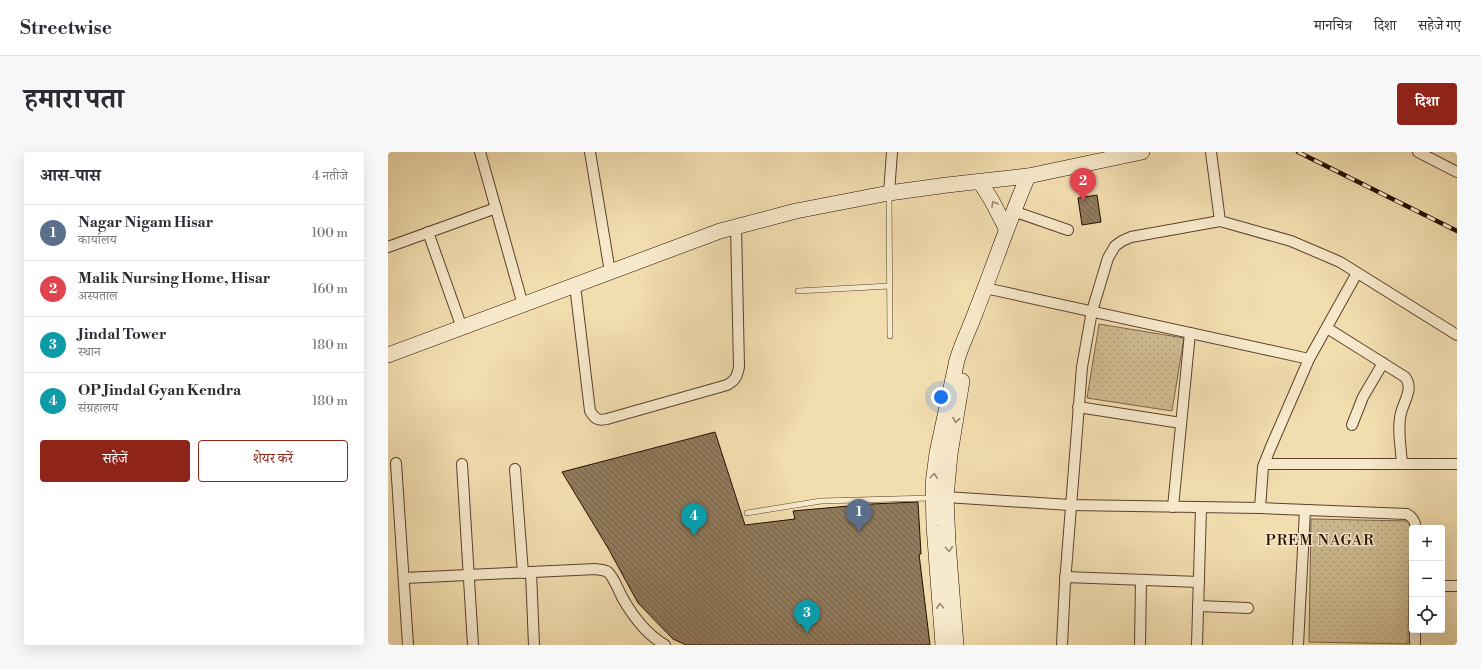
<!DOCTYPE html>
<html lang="hi">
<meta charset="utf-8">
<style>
:root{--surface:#fff;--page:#f7f7f7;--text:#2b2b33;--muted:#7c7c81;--line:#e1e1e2;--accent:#8f2418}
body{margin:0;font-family:"Libre Bodoni","Noto Serif Devanagari",serif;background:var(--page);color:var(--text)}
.controls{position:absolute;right:12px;bottom:12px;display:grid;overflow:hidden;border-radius:4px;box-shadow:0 4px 16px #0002}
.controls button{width:36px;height:36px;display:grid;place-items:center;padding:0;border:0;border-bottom:1px solid var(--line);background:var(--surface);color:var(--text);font:20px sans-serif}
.you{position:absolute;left:553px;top:245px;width:14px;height:14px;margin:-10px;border:3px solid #fff;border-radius:50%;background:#1a73e8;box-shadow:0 0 0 6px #1a73e833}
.badge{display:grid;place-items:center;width:26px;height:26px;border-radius:50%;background:var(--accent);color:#fff;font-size:13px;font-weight:700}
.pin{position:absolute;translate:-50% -33px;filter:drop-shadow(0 1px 2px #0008)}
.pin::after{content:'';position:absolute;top:21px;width:14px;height:12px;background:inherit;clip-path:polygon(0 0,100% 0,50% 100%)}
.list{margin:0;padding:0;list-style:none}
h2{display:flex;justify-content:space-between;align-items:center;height:52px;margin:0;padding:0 16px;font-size:17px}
h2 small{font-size:13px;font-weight:400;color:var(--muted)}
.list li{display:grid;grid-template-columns:26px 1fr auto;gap:12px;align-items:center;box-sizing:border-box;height:56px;padding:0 16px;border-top:1px solid var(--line)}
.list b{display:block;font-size:15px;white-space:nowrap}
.list p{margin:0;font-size:13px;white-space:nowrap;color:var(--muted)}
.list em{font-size:13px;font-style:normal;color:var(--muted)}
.actions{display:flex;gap:8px;padding:12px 16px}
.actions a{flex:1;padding:9px 0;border:1px solid var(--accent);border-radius:4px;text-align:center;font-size:14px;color:var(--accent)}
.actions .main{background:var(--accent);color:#fff}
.icon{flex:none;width:22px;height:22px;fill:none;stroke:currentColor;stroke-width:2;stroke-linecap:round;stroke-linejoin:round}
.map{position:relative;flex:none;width:1069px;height:493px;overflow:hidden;border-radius:4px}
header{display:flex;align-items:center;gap:24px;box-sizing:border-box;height:56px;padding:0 20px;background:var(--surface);border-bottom:1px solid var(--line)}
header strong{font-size:19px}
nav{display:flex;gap:22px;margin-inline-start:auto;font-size:14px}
.intro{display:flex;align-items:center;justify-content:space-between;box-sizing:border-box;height:96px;padding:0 24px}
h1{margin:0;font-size:28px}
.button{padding:10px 18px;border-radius:4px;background:var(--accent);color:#fff;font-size:14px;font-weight:700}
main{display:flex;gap:24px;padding:0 24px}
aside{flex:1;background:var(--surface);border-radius:4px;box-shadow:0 4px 16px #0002}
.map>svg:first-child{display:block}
.green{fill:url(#green-dots);stroke:#7b6448}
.building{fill:url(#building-back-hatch);stroke:#270e00}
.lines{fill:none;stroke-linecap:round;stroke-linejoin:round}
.lane-casing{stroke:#5a422c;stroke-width:6}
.street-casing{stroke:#5a422c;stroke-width:12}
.secondary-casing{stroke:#270e00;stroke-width:16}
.lane{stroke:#f7e9cb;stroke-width:5}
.street{stroke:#f7e9cb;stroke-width:10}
.secondary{stroke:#f7e9cb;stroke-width:15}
.rail-casing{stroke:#270e00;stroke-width:4.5}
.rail{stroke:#f7e9cb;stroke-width:3;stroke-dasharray:9;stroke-linecap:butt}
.oneway{stroke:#998670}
.labels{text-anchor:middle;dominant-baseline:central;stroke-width:3;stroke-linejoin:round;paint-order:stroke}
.neighbourhood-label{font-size:15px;letter-spacing:1px;fill:#270e00;stroke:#f7e9cb}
</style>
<header>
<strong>Streetwise</strong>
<nav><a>मानचित्र</a><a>दिशा</a><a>सहेजे गए</a></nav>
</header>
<div class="intro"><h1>हमारा पता</h1><a class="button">दिशा</a></div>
<main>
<aside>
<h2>आस-पास<small>4 नतीजे</small></h2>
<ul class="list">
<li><span class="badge" style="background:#5c6f8a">1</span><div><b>Nagar Nigam Hisar</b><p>कार्यालय</p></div><em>100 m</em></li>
<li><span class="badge" style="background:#e0444e">2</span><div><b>Malik Nursing Home, Hisar</b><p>अस्पताल</p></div><em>160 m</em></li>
<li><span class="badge" style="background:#0f9aa8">3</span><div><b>Jindal Tower</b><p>स्थान</p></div><em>180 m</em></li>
<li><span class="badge" style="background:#0f9aa8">4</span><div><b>OP Jindal Gyan Kendra</b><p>संग्रहालय</p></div><em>180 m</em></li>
</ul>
<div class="actions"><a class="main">सहेजें</a><a>शेयर करें</a></div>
</aside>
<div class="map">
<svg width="1069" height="493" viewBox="0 0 1069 493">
<defs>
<pattern id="green-dots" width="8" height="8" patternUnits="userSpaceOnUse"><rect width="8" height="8" fill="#cfba91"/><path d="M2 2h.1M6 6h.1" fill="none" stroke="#b29f7b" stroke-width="1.8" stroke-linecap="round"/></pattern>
<pattern id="building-back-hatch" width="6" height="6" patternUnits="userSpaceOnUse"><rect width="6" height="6" fill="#917a5b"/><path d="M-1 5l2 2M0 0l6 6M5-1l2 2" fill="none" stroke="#766249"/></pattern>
</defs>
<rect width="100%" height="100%" fill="#f2ddaf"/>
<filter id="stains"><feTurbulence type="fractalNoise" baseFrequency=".005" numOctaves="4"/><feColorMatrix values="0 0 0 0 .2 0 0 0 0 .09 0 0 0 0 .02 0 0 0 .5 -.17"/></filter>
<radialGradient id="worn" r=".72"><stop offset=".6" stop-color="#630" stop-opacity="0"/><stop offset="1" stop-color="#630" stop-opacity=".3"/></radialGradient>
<g class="green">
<path d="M 711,172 L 796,186 L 784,259 L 699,246 Z"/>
<path d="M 923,367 L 1022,369 L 1020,492 L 921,490 Z"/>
</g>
<g class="building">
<path d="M 709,43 L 713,70 L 694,73 L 690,46 Z"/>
<path d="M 327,280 L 357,373 L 407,367 L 405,359 L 483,352 L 530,350 L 533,402 L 531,402 L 542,493 L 298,493 L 285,487 L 250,451 L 220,396 L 174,320 Z"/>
</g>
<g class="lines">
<defs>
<g id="lane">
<path d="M 501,43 L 502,184"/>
<path d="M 410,139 L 501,134"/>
<path d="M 359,361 L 433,349 L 543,346"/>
</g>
<g id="street">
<path d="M 92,0 L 135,153"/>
<path d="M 202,0 L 222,120"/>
<path d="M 823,0 L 832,69"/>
<path d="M 1030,0 L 1069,20"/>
<path d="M 501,41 L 504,0"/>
<path d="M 625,59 L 680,78"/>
<path d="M 40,80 L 74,176"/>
<path d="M 0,95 L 108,56"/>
<path d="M 187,133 L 202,259 C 207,267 210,269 219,267 L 339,233 C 348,228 349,224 351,215 L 348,75"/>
<path d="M 597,136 L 921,207"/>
<path d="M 939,176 L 1017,225 C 1026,236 1016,249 1013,261 C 1009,277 1013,295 1014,312"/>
<path d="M 690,255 L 793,271"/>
<path d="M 964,273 L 975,245 L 995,211"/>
<path d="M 8,311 L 20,493"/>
<path d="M 74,312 L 85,493"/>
<path d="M 876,312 L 1069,312"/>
<path d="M 127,317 L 135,421"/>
<path d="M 558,345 L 682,353 L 872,356 L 1019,362 C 1025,365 1027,369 1028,376"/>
<path d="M 785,355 L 802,181"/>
<path d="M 872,356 L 875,315 L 882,297 L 921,207 L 969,121"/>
<path d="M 143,420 L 146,493"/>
<path d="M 677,425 L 811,430"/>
<path d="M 16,426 L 208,417 C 212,418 217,418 220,420 C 226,426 230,437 234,445 C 244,463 258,482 277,493"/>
<path d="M 1054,434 L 1069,434"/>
<path d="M 810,454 L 860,456"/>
<path d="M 674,493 L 677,431 L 694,215 L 704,159 L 720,106 L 727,94 L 734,89 L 743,85 L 832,69 L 903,89 L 952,110 L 1069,183"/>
<path d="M 752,493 L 753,428"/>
<path d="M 809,493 L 813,356"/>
<path d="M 910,493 L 917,358"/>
<path d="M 1027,493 L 1027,478"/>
</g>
<g id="secondary">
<path d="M 592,30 L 604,49 L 618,76"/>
<path d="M 0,203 L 332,79 L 408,59 L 501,41 L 559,33 L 640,24 L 754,0"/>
<path d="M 555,493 L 546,374 L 545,332 L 549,301 L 569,208 C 574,191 582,176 588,159 C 606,114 621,68 640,24"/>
<path d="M 568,493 L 560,391 L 558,345 L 562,302 L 574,229"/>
</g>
</defs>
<use href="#lane" class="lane-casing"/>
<use href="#street" class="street-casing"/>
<use href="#secondary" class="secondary-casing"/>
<use href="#lane" class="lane"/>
<use href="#street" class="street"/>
<use href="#secondary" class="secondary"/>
<defs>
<path id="rail" d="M 910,0 L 1069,79"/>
</defs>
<use href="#rail" class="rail-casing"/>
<use href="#rail" class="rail"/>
</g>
<defs><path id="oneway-chevron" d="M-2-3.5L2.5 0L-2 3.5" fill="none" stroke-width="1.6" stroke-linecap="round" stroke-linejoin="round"/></defs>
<g class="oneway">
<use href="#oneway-chevron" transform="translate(606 52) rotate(-119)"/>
<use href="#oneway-chevron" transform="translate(568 268) rotate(99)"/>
<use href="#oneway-chevron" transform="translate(546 324) rotate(-83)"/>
<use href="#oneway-chevron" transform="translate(561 397) rotate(85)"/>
<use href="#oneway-chevron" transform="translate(552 454) rotate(-94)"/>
</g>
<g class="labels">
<g class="neighbourhood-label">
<text x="932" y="388">PREM NAGAR</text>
</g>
</g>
<rect width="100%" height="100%" filter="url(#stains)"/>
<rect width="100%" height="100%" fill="url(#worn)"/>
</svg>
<div class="controls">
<button>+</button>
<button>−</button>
<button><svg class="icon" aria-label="locate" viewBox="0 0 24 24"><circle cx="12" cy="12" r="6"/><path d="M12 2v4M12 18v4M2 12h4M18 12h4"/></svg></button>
</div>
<div class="you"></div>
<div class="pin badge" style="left:471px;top:380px;background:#5c6f8a">1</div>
<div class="pin badge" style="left:695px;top:49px;background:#e0444e">2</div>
<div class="pin badge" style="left:419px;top:481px;background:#0f9aa8">3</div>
<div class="pin badge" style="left:306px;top:384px;background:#0f9aa8">4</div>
</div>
</main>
